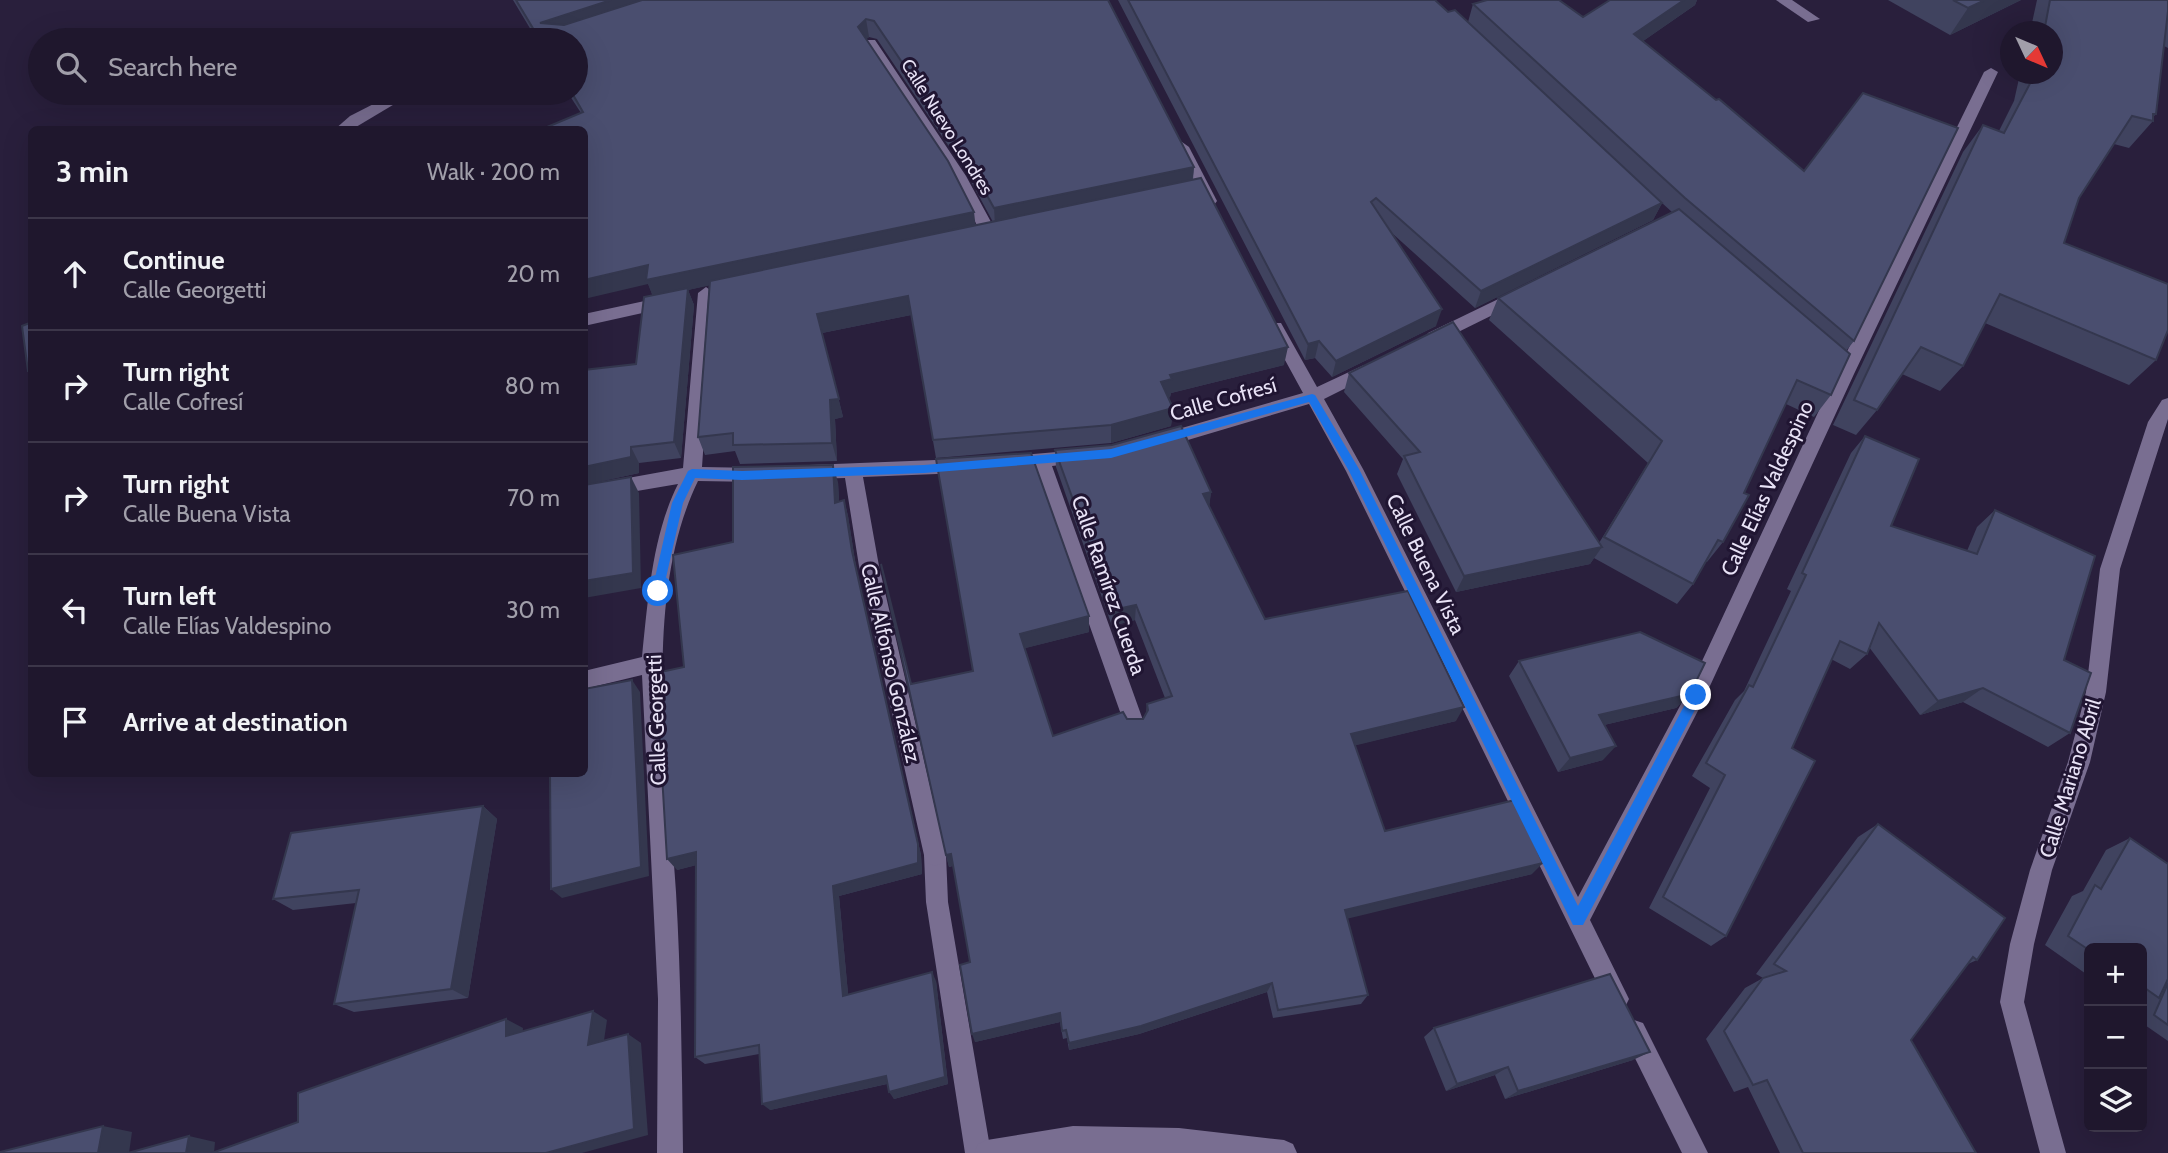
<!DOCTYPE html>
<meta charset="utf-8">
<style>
:root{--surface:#1f172d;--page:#272035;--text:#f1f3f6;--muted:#a19faa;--line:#3c3649}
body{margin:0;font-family:Cabin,sans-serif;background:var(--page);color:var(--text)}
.controls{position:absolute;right:21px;bottom:21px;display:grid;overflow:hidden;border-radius:10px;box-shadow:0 7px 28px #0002}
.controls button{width:63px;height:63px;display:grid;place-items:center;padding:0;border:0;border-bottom:2px solid var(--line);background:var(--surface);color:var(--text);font:35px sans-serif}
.compass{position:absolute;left:2000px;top:21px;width:63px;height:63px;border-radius:50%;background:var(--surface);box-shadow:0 7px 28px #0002;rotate:134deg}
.stop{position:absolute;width:21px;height:21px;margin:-16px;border:5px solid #1a73e8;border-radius:50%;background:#fff}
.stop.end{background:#1a73e8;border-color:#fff;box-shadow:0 2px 7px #0008}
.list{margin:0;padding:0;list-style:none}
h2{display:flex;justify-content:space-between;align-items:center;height:91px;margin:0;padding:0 28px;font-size:30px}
h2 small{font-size:23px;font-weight:400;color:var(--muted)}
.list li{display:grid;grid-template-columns:46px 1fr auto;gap:21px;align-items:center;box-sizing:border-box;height:112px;padding:0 28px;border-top:2px solid var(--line)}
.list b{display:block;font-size:26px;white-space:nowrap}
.list p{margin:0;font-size:23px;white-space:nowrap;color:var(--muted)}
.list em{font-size:23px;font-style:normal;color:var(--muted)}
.icon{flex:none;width:38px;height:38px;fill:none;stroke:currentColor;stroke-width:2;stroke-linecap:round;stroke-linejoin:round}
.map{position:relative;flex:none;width:2168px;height:1153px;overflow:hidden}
.search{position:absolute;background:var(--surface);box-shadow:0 7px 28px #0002;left:28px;top:28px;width:560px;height:77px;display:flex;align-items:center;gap:18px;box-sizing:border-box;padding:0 24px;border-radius:38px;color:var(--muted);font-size:26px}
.panel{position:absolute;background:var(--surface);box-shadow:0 7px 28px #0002;left:28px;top:126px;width:560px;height:651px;border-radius:10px}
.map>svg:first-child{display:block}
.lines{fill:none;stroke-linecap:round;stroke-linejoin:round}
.service{fill:#796e91;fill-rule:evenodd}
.minor{fill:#796e91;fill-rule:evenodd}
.wall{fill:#40435f;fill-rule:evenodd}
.shaded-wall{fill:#34374e}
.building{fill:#4a4e6f;stroke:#34374e;stroke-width:2}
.route{fill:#1a73e8}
.labels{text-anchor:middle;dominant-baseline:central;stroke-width:6;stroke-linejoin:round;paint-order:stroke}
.far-street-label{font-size:18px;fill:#e8e2f6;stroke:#201532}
.street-label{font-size:21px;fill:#e8e2f6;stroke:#201532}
</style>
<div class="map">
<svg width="2168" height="1153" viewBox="0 0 2168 1153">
<rect width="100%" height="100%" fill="#291f3c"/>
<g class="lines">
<g class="service">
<path d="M 1776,0 L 1792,0 L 1820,19 L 1808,22 Z"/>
<path d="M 395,93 L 413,93 L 351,130 L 334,130 L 350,116 Z"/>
<path d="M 935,844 L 943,847 L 946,855 L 948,902 L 991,1153 L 965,1153 L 926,902 L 924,855 L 927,847 Z"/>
</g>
<g class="minor">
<path d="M 865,40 L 875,40 L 966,176 L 997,233 L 995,237 L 983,237 L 952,177 L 863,43 Z"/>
<path d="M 1991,68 L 1998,72 L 1854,374 L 1703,701 L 1590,920 L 1629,999 L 1625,1007 L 1617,1011 L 1609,1007 L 1346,471 L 1309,404 L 1161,448 L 1152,441 L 1161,434 L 1303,393 L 1267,327 L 1269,323 L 1281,323 L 1317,387 L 1364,365 L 1376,365 L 1379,369 L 1376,373 L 1324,399 L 1363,469 L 1578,897 L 1689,689 L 1836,374 L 1984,72 Z"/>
<path d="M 1182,142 L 1189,147 L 1217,201 L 1214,205 L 1209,206 L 1201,201 L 1175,147 Z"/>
<path d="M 706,287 L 714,293 L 702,467 L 758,468 L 767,475 L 758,482 L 698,481 C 641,599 668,765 676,892 C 681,979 682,1066 683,1153 L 657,1153 L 658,999 L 642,675 L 584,689 L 584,671 L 642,657 C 648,600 652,536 678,484 L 584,500 L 584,486 L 683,468 L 698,293 Z"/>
<path d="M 1517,290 L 1525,296 L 1523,300 L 1440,341 L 1434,343 L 1426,337 L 1428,333 Z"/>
<path d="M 668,296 L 674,298 L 674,306 L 584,326 L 584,314 Z"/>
<path d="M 2168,398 L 2168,419 L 2120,569 L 2106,692 L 2090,762 L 2052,870 L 2034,944 L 2024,1002 L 2066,1153 L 2040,1153 L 2000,1002 L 2010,944 L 2030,870 L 2068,762 L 2086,692 L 2100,569 L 2148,422 L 2162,400 Z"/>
<path d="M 1080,450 L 1089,457 L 1086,462 L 1052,466 L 1144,723 L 1141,730 L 1134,732 L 1127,730 L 1124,723 L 1034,468 L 1009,470 L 1000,463 L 1009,456 Z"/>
<path d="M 961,459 L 970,466 L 961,473 L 863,477 L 879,566 L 946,855 L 943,863 L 935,866 L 927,863 L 924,855 L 859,566 L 845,478 L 809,479 L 800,472 L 809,465 Z"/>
<path d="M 1634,1020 L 1643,1023 L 1708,1153 L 1682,1153 L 1622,1032 L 1625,1023 Z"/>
<path d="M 1073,1126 L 1179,1128 L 1284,1140 L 1293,1144 L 1297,1153 L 974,1153 L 978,1144 L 987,1140 Z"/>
</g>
</g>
<g class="wall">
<path d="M 513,0 L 1108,0 L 1194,167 L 1193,180 L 1284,365 L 1171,393 L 1170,397 L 1168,398 L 1173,408 L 1171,426 L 1111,443 L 936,458 L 911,315 L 822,333 L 843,417 L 835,419 L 837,461 L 740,464 L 735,451 L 705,455 L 698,437 L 709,285 L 688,290 L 694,305 L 681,458 L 639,463 L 639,473 L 584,485 L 636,364 L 653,296 L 581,113 L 568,93 L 576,93 L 576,40 L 537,40 ZM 869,37 L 877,39 L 966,172 L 993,222 L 976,225 L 866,39 Z"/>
<path d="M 1118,0 L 1435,0 L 1448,12 L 1468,22 L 1473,4 L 1583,17 L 1610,0 L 1697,0 L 1695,5 L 1643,41 L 1854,341 L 1846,351 L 1831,395 L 1814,417 L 1786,404 L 1744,493 L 1723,542 L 1707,562 L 1706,562 L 1693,584 L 1677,604 L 1594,558 L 1590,564 L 1456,592 L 1397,474 L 1403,459 L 1344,392 L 1349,373 L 1599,543 L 1648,463 L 1489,320 L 1498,298 L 1672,212 L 1662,203 L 1653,220 L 1475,308 L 1393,234 L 1436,326 L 1332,377 L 1315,358 L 1305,360 Z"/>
<path d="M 1888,0 L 2021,0 L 1950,35 Z"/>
<path d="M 2037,0 L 2168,0 L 2168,48 L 2164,46 L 2156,114 L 2153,117 L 2153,121 L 2129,148 L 2114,144 L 2079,198 L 2064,243 L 2156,360 L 2129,385 L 1985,323 L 1963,366 L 1940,391 L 1902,374 L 1877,410 L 1856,435 L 1833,425 L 1963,152 L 1983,125 L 1999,131 L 2014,101 L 2020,74 L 2053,74 L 2053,32 L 2030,32 Z"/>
<path d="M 1865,436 L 1891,526 L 1967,551 L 1977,527 L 1995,510 L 2064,660 L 2070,733 L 2048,747 L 1963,702 L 1920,715 L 1869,647 L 1867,654 L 1850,669 L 1831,659 L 1792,748 L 1726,936 L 1711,946 L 1649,908 L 1710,788 L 1692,776 L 1735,700 L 1744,691 L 1791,591 L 1787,589 L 1851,453 Z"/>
<path d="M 1055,450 L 1211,492 L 1209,506 L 1265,619 L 1456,721 L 1355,745 L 1385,831 L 1532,874 L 1347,918 L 1368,995 L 1361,1004 L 1273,1018 L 1267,992 L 1139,1034 L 1069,1050 L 1067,1038 L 1063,1039 L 1060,1022 L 975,1042 L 970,962 L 953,866 L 949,867 L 946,855 L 912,684 L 973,671 L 1089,616 L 1089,632 L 1025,648 L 1053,736 L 1127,719 L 1143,719 L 1146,714 L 1147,704 L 1165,698 L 1135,620 L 1112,626 L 1056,467 Z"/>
<path d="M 838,482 L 839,502 L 844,500 L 848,516 L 856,567 L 921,855 L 922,874 L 839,896 L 848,994 L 936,981 L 948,1084 L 894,1099 L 887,1084 L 770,1110 L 759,1054 L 705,1064 L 695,1057 L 696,865 L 677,870 L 684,667 L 733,542 Z"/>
<path d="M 1519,661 L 1690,694 L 1676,708 L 1604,725 L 1603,760 L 1558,772 L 1509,676 Z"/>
<path d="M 483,806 L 497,819 L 468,998 L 354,1012 L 334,1004 L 356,903 L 293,910 L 273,899 Z"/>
<path d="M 1878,824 L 1977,960 L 1968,964 L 1911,1040 L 1976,1153 L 1780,1153 L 1748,1087 L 1734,1092 L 1706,1039 L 1745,988 L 1763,978 L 1756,974 L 1858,837 Z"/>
<path d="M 2130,838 L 2168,864 L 2168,1041 L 2142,1023 L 2142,1011 L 2146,1002 L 2142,1003 L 2142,948 L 2089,948 L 2089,976 L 2045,945 L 2072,896 L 2083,891 L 2106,850 Z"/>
<path d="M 1434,1028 L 1633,1060 L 1505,1099 L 1495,1075 L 1446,1091 L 1424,1037 Z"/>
</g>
<g class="shaded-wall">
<path d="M 611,0 L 672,0 L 548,40 L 540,23 Z"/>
<path d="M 1684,0 L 1697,0 L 1695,5 L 1626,53 L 1634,34 Z"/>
<path d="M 1985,0 L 2021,0 L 1950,35 L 1968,8 Z"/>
<path d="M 866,19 L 869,37 L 861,44 L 858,27 Z"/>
<path d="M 1194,167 L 1192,184 L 995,225 L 994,208 Z"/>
<path d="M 1662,203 L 1653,220 L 1475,308 L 1481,291 Z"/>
<path d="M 974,212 L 976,229 L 688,290 L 694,305 L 681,458 L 674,442 L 653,297 L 648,284 L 584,299 L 584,280 L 648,265 Z"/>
<path d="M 908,296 L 911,315 L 822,333 L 843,417 L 835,419 L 837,461 L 832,443 L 817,314 Z"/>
<path d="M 1442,309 L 1436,326 L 1332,377 L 1336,361 Z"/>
<path d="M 1319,341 L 1315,358 L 1305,360 L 1308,344 Z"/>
<path d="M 1288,347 L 1284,365 L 1171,393 L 1170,397 L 1160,401 L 1161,382 L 1170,375 Z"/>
<path d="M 1173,408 L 1171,426 L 1111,443 L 1111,425 Z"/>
<path d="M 631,447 L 639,463 L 639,473 L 584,485 L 584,467 Z"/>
<path d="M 833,465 L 838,482 L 840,519 L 835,503 Z"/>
<path d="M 631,477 L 639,493 L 641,588 L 584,598 L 584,581 Z"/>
<path d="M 1211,492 L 1209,509 L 1203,494 Z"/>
<path d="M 844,500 L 848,516 L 856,567 L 921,855 L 922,874 L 839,896 L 849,1004 L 843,996 L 833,886 L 852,551 Z"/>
<path d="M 1602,547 L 1590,564 L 1456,592 L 1464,576 Z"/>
<path d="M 1136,605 L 1135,620 L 1112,626 L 1113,610 Z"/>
<path d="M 1089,616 L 1089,632 L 1022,649 L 1020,634 Z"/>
<path d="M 632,680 L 640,692 L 649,876 L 562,898 L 551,889 Z"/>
<path d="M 1983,688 L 1963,702 L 1920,715 L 1938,701 Z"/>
<path d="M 1690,694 L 1676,708 L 1587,729 L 1599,715 Z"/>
<path d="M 1464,707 L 1456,721 L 1345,748 L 1351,734 Z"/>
<path d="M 1616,746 L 1603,760 L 1558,772 L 1570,758 Z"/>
<path d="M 483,806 L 497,819 L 468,998 L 451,989 Z"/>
<path d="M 696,852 L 705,863 L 677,870 L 667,859 Z"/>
<path d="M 951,854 L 954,865 L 949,867 L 946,855 Z"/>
<path d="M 1543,863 L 1532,874 L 1338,921 L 1345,910 Z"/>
<path d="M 932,972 L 936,981 L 948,1084 L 894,1099 L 889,1092 Z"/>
<path d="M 1272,983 L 1267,992 L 1139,1034 L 1069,1050 L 1069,1043 Z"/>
<path d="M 593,1011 L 607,1020 L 602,1054 L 588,1045 Z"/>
<path d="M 1060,1013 L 1060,1022 L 975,1042 L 972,1034 Z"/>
<path d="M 506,1019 L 523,1028 L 522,1045 L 506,1036 Z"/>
<path d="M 628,1034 L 641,1043 L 648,1135 L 582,1153 L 546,1153 Z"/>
<path d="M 1650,1052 L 1633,1060 L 1505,1099 L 1518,1091 Z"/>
<path d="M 1508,1067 L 1495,1075 L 1446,1091 L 1457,1084 Z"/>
<path d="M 886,1076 L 891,1083 L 770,1110 L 762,1104 Z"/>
<path d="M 103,1126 L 132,1132 L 129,1153 L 98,1153 Z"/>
<path d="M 189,1136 L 215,1142 L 214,1153 L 186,1153 Z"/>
</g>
<g class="building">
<path d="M 516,0 L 611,0 L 540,23 L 564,25 L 642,0 L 1108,0 L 1194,167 L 994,208 L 964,154 L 874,21 L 866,19 L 858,27 L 948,161 L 974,212 L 646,280 L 648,265 L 584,280 L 584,130 L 540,130 L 583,112 L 572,93 L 576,93 L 576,40 L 540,40 Z"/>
<path d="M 1128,0 L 1435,0 L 1448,12 L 1455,10 L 1662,203 L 1481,291 L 1376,198 L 1371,202 L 1442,309 L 1336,361 L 1319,341 L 1308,344 Z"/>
<path d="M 1487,0 L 1559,0 L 1583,17 L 1610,0 L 1684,0 L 1634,34 L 1716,100 L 1719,99 L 1804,171 L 1863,93 L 1958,128 L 1854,341 L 1685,198 L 1473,4 Z"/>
<path d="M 1953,0 L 1985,0 L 1968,8 Z"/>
<path d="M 2050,0 L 2168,0 L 2168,11 L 2156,114 L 2153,114 L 2153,121 L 2132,116 L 2079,198 L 2064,243 L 2168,284 L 2168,330 L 2156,360 L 2000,294 L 1963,366 L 1921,347 L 1877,410 L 1854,400 L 1983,125 L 2004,133 L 2035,74 L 2053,74 L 2053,32 L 2044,32 Z"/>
<path d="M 1201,178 L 1288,347 L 1170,375 L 1172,379 L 1161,382 L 1173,408 L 1111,425 L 933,440 L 908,296 L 817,314 L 839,399 L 830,400 L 832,443 L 733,445 L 733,433 L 698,437 L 710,281 Z"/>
<path d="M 1679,209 L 1850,354 L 1831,395 L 1797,380 L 1744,493 L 1749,495 L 1723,542 L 1718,540 L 1693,584 L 1604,537 L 1662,441 L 1498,298 Z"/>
<path d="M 688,288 L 674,442 L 631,447 L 631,457 L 584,467 L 584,370 L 636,364 L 644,297 Z"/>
<path d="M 32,322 L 32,370 L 28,371 L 22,326 Z"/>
<path d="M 1453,322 L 1602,547 L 1464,576 L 1404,456 L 1420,452 L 1349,373 Z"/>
<path d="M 1181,426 L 1211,492 L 1203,494 L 1265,619 L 1408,591 L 1464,707 L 1351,734 L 1385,831 L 1515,800 L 1543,863 L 1345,910 L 1368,995 L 1278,1010 L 1272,983 L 1141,1026 L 1069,1043 L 1066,1030 L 1062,1031 L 1060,1013 L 972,1034 L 960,965 L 970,962 L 951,854 L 946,855 L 881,564 L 911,684 L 973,671 L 936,459 L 1031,453 L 1089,616 L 1020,634 L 1053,736 L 1123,712 L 1127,719 L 1143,719 L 1148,710 L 1147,704 L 1172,696 L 1136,605 L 1113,610 L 1055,450 L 1112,445 Z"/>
<path d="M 1865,436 L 1919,459 L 1891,526 L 1977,554 L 1995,510 L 2095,556 L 2064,660 L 2091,673 L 2070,733 L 1983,688 L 1938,701 L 1879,623 L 1867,654 L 1840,641 L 1792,748 L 1815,761 L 1726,936 L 1663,897 L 1725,775 L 1706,763 L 1749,685 L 1753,687 L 1806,575 L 1802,573 Z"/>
<path d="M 833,465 L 835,503 L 844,500 L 852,551 L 918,844 L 918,863 L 833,886 L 843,996 L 932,972 L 945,1077 L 889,1092 L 886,1076 L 762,1104 L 759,1045 L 695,1057 L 696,852 L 667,859 L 656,673 L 684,667 L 673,555 L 733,542 L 733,467 Z"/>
<path d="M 631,477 L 633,573 L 584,581 L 584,485 Z"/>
<path d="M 1640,632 L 1705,663 L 1690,694 L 1599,715 L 1616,746 L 1570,758 L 1519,661 Z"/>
<path d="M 632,680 L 641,867 L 551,889 L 550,774 L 584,774 L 584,689 Z"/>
<path d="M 483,806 L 451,989 L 334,1004 L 359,890 L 273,899 L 291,833 Z"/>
<path d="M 1878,824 L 2005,918 L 1977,960 L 1973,957 L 1911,1040 L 1976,1153 L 1803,1153 L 1767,1080 L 1753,1085 L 1724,1031 L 1763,978 L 1786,971 L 1774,964 Z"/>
<path d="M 2130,838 L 2168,864 L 2168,979 L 2159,998 L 2142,986 L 2142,948 L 2089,948 L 2089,950 L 2068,936 L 2095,885 L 2101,889 Z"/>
<path d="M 1610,974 L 1650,1052 L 1518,1091 L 1508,1067 L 1457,1084 L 1434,1028 Z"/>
<path d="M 2168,983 L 2168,1025 L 2154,1015 Z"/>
<path d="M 593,1011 L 588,1045 L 628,1034 L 634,1129 L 546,1153 L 212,1153 L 298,1122 L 298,1093 L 506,1019 L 506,1036 Z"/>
<path d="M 103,1126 L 98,1153 L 0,1153 L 0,1152 Z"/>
<path d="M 189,1136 L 186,1153 L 128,1153 Z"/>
</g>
<path class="route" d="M 1312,394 L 1315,395 L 1359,469 L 1578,906 L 1692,691 L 1701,691 L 1701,698 L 1583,925 L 1573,925 L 1349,471 L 1309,402 L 1111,458 L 924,473 L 742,480 L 695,478 L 683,503 L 663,591 L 658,596 L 652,591 L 672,503 L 688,471 L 692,469 L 742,471 L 924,465 L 1111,449 Z"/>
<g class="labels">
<g class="far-street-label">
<text transform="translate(947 127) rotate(58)">Calle Nuevo Londres</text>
</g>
<g class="street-label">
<text transform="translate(1223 399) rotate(-16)">Calle Cofresí</text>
<text transform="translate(1767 488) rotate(-65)">Calle Elías Valdespino</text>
<text transform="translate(1426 564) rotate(64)">Calle Buena Vista</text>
<text transform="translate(1109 585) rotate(71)">Calle Ramírez Cuerda</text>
<text transform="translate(891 663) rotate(77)">Calle Alfonso González</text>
<text transform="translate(656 720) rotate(-92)">Calle Georgetti</text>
<text transform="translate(2070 778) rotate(-73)">Calle Mariano Abril</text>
</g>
</g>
</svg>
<div class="controls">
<button>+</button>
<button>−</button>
<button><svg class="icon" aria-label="layers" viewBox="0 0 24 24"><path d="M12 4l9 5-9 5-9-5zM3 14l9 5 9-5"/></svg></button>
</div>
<svg class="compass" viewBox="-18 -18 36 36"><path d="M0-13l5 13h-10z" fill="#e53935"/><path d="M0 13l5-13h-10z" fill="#a19faa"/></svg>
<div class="stop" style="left:658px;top:591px"></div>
<div class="stop end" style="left:1696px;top:695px"></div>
<div class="search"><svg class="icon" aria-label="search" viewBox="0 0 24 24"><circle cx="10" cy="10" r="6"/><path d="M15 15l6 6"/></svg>Search here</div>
<section class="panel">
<h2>3 min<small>Walk · 200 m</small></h2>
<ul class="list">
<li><svg class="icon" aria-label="ahead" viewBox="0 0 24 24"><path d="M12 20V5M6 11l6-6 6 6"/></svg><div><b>Continue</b><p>Calle Georgetti</p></div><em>20 m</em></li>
<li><svg class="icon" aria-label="right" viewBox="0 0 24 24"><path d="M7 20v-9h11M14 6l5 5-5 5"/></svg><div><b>Turn right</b><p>Calle Cofresí</p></div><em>80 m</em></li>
<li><svg class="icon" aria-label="right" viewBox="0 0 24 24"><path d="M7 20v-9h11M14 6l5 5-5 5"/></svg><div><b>Turn right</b><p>Calle Buena Vista</p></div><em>70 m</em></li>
<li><svg class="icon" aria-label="left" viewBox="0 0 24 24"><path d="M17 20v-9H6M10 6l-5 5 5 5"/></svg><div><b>Turn left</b><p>Calle Elías Valdespino</p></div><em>30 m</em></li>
<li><svg class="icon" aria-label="arrive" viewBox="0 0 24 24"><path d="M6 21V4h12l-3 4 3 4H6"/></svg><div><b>Arrive at destination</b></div></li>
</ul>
</section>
</div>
